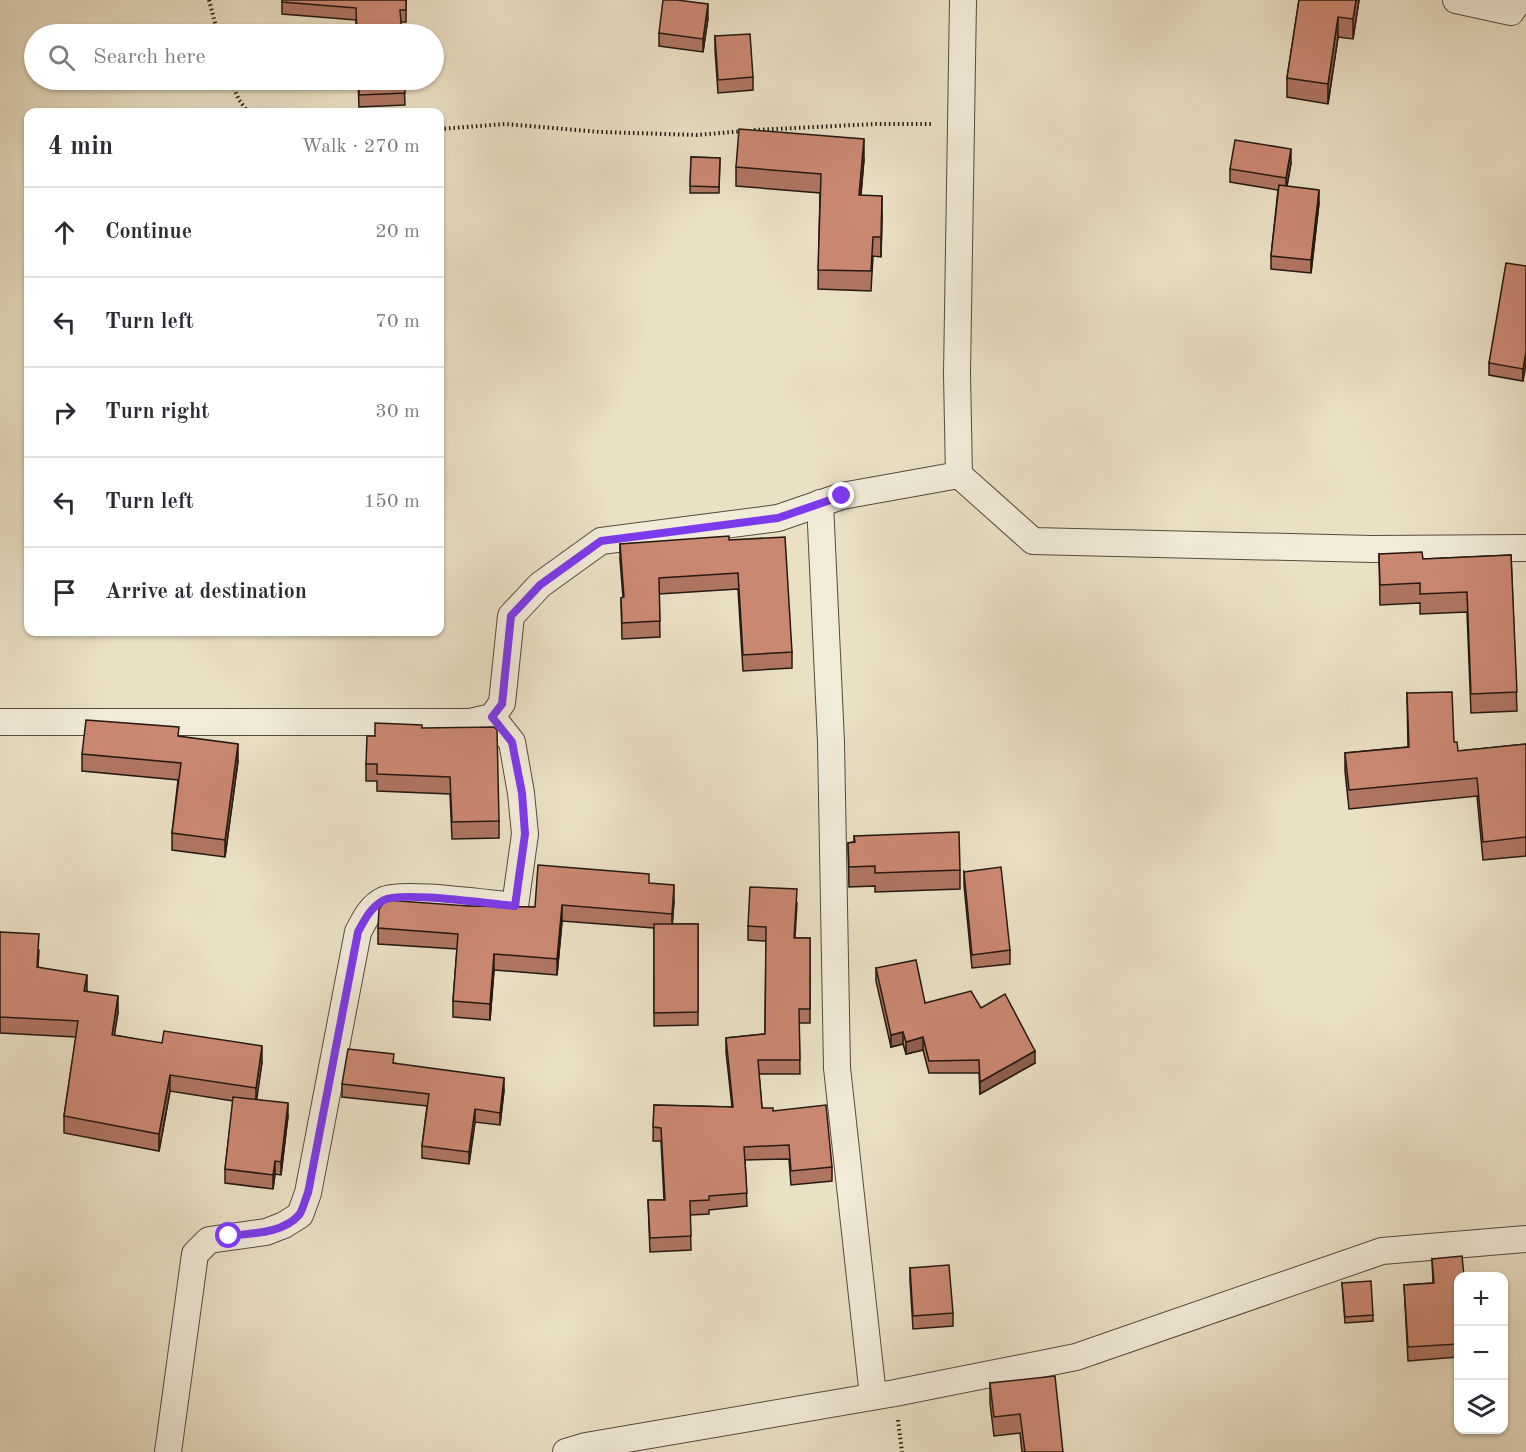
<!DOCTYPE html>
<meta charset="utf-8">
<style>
:root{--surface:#fff;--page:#f2f2f3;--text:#2b2b33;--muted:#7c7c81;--line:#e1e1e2}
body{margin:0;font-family:"Old Standard TT",serif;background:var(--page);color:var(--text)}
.controls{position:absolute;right:18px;bottom:18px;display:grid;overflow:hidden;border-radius:12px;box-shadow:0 2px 4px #0004}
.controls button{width:54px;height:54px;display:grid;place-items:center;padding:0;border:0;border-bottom:2px solid var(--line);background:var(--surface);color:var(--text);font:30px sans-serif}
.stop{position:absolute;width:18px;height:18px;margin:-14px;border:4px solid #7c3aed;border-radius:50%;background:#fff}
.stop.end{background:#7c3aed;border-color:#fff;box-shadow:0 2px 6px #0008}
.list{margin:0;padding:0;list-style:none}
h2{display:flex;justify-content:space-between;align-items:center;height:78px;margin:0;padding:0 24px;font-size:26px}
h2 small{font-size:20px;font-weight:400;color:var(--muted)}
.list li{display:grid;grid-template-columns:39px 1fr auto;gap:18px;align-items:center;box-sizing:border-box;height:90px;padding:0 24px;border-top:2px solid var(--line)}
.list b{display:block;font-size:22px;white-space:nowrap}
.list em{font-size:20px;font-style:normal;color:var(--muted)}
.icon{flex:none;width:33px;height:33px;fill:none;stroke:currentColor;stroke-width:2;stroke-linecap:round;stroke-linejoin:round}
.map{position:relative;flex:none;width:1526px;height:1452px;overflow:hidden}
.search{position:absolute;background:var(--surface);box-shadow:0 2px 4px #0004;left:24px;top:24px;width:420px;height:66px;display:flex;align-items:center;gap:15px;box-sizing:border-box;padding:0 21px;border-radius:33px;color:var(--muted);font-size:22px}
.panel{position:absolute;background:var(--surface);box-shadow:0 2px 4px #0004;left:24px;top:108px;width:420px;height:528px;border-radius:12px}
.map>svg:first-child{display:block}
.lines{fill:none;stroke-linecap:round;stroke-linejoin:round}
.minor-casing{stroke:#564a3e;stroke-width:28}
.path{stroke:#241811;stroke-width:4;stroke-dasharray:1.5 3;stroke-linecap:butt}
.minor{stroke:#f1ebd9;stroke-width:26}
.wall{fill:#af7561;stroke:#241811;stroke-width:1.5}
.shaded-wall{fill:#8e5f4f;stroke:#241811;stroke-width:1.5}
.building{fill:#cb8871;stroke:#241811;stroke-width:1.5}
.route{stroke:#7c3aed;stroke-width:8}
</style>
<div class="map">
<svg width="1526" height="1452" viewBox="0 0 1526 1452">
<rect width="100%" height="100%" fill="#eae0c4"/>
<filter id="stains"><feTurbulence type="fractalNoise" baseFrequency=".00333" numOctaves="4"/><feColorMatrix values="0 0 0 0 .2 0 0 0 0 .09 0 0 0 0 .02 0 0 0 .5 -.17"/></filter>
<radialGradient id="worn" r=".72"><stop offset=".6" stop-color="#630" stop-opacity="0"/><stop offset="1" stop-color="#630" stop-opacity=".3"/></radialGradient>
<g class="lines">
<defs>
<g id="minor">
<path d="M 963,0 L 957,374 L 959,475 L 1033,541 L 1372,549 L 1526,548"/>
<path d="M 1456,0 L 1511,12 L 1519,0"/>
<path d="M 820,503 L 831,742 L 837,1068 L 873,1396"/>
<path d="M 0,722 L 470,722 L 492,717 L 502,703 L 511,616 L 540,585 L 601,541 L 778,518 L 842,496 L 959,475"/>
<path d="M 168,1452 L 195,1254 L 209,1240 L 266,1232 L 284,1225 L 300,1215 L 308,1193 L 358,932 C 365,919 370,907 384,900 C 401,891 490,904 515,906 L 525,834 L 521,793 L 512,742 L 492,717"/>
<path d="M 566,1452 L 586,1446 L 895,1393 L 1076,1357 L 1382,1251 L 1526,1239"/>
</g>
</defs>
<use href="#minor" class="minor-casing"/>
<g class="path">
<path d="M 209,0 L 218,34"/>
<path d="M 230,80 L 239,100 L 248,112"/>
<path d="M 440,129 L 505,124 L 600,132 L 697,135 L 744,131"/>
<path d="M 754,130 L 876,124 L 933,124"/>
<path d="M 898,1420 L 902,1452"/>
</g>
<use href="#minor" class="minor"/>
</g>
<g class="wall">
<path d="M 282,0 L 406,0 L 406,22 L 401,22 L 402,34 L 356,34 L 356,20 L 282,14 Z"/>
<path d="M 1299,0 L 1359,0 L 1353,39 L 1338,37 L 1328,104 L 1287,97 L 1287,78 Z"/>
<path d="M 708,18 L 703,52 L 659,46 L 659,33 Z"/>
<path d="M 715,36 L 753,77 L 753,90 L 718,93 L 715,50 Z"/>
<path d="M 358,80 L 404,80 L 405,105 L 359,107 Z"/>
<path d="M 691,157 L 720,158 L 719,193 L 690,193 Z"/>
<path d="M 864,159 L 861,195 L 882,215 L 881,257 L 873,256 L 871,291 L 818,289 L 820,193 L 736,186 L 736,167 Z"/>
<path d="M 1291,163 L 1287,186 L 1319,203 L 1311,273 L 1271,269 L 1271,256 L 1278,190 L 1230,182 L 1230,169 Z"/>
<path d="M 1526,266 L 1523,381 L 1489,375 L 1489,363 Z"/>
<path d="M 729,540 L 792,652 L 792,668 L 743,671 L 738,589 L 659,594 L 660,637 L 622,639 L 621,598 L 623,597 L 620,560 L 620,544 Z"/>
<path d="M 1379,554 L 1423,559 L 1511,555 L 1517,711 L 1471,713 L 1467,612 L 1420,614 L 1420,603 L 1380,605 Z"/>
<path d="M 1407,693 L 1454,742 L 1458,751 L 1526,744 L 1526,856 L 1483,860 L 1477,796 L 1349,809 L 1345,771 L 1345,753 L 1408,747 Z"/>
<path d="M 422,728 L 499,821 L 499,838 L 452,839 L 450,794 L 377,791 L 377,781 L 366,781 L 366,764 L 375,736 Z"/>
<path d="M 179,736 L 238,761 L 225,857 L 172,850 L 172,833 L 178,780 L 82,771 L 82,754 Z"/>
<path d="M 854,836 L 960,870 L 960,889 L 875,892 L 875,886 L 849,887 L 848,843 L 854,842 Z"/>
<path d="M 964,872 L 1010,950 L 1010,964 L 972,968 L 964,885 Z"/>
<path d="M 649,883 L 674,901 L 672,924 L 698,924 L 698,1025 L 654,1026 L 654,928 L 562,921 L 557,975 L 494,970 L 490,1020 L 453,1017 L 453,1001 L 457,949 L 378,944 L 378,928 L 468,906 L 535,907 Z"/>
<path d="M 797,903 L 795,938 L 810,938 L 810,1023 L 799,1023 L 800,1074 L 759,1074 L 762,1108 L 773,1111 L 832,1167 L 832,1181 L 791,1185 L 789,1159 L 745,1160 L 747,1206 L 709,1210 L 709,1214 L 690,1215 L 691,1250 L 650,1252 L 648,1200 L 664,1200 L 661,1141 L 653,1141 L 654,1105 L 732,1107 L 726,1052 L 726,1038 L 765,1034 L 766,941 L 748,940 L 748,926 Z"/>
<path d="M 0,932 L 39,950 L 38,967 L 87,991 L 118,1012 L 114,1035 L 262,1062 L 256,1099 L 288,1116 L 281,1175 L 275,1174 L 273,1189 L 225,1183 L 225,1169 L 233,1101 L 170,1091 L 159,1151 L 64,1133 L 64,1116 L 76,1037 L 0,1033 Z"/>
<path d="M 876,968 L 925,1003 L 981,1008 L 1035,1063 L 980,1094 L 979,1073 L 929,1073 L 923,1050 L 906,1054 L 903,1044 L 891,1047 L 876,981 Z"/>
<path d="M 394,1063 L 504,1090 L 500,1125 L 475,1122 L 469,1164 L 422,1158 L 422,1146 L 427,1106 L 342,1097 L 342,1084 Z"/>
<path d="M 1432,1259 L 1458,1276 L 1458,1302 L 1456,1302 L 1458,1357 L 1408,1361 L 1404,1285 L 1433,1283 Z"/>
<path d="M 910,1268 L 953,1313 L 953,1326 L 913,1329 L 910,1281 Z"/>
<path d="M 1342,1283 L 1373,1315 L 1373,1321 L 1345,1323 Z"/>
<path d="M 990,1383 L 1063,1452 L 1022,1452 L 1020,1433 L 994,1436 L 990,1403 Z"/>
</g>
<g class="shaded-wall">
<path d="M 1356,0 L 1359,0 L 1353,39 L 1353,19 Z"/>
<path d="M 708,4 L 708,18 L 703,52 L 703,39 Z"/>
<path d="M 1338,17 L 1338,37 L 1328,104 L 1328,84 Z"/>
<path d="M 864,139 L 864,159 L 859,214 L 859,195 Z"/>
<path d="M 1291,149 L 1291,163 L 1286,191 L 1286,178 Z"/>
<path d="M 1319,190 L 1319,203 L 1311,273 L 1311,260 Z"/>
<path d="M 882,196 L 882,215 L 881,257 L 881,237 Z"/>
<path d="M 1526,352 L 1526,364 L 1523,381 L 1523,369 Z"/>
<path d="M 238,744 L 238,761 L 225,857 L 225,840 Z"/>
<path d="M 674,885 L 674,901 L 672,930 L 672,914 Z"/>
<path d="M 562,905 L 562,921 L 557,975 L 557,959 Z"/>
<path d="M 494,954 L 494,970 L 490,1020 L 490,1004 Z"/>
<path d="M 87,975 L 87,991 L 84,991 Z"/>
<path d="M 118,996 L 118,1012 L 112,1051 L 112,1035 Z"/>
<path d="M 903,1032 L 903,1044 L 891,1047 L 891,1035 Z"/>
<path d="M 923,1037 L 923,1050 L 906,1054 L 906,1042 Z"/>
<path d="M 262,1046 L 262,1062 L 256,1105 L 256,1088 Z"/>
<path d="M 1035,1051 L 1035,1063 L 980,1094 L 980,1082 Z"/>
<path d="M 170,1075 L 170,1091 L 159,1151 L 159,1134 Z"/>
<path d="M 504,1078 L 504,1090 L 500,1125 L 500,1113 Z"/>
<path d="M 288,1103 L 288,1116 L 281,1175 L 281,1162 Z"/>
<path d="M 475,1109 L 475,1122 L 469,1164 L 469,1152 Z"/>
<path d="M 275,1161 L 275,1174 L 273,1189 L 273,1175 Z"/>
</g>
<g class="building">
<path d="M 282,0 L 406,0 L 406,10 L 400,10 L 402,34 L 357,34 L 356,8 L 282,2 Z"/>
<path d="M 663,0 L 677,0 L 708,4 L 703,39 L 659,33 Z"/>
<path d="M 1299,0 L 1356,0 L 1353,19 L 1338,17 L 1328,84 L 1287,78 Z"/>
<path d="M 750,34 L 753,77 L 718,80 L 715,36 Z"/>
<path d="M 359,80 L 404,80 L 405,93 L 359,95 Z"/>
<path d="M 739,129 L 864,139 L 859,195 L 882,196 L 881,237 L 873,237 L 871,271 L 818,270 L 821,174 L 736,167 Z"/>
<path d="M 1235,140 L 1291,149 L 1286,178 L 1230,169 Z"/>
<path d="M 691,157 L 720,158 L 719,187 L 690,186 Z"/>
<path d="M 1279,185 L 1319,190 L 1311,260 L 1271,256 Z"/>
<path d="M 1506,263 L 1526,266 L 1526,352 L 1523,369 L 1489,363 Z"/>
<path d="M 729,536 L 729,540 L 785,537 L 792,652 L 743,655 L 738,573 L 659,578 L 660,621 L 622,623 L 621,598 L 624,597 L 620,544 Z"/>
<path d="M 1422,552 L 1423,559 L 1511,555 L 1517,692 L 1471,694 L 1467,592 L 1420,594 L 1420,583 L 1380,585 L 1379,554 Z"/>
<path d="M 1452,692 L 1454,742 L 1457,742 L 1458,751 L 1526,744 L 1526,837 L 1483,842 L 1477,778 L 1349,790 L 1345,753 L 1409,747 L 1407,693 Z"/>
<path d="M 86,720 L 179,727 L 178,736 L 238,744 L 225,840 L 172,833 L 181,763 L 82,754 Z"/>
<path d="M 375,723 L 422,725 L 422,728 L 494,727 L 497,730 L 499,821 L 452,822 L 450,777 L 377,774 L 377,764 L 366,764 L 367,736 L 375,736 Z"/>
<path d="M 959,832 L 960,870 L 875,873 L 875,866 L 849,867 L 848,843 L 855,842 L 854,836 Z"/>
<path d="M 538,865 L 649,874 L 649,883 L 674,885 L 672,914 L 562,905 L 557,959 L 494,954 L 490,1004 L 453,1001 L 458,934 L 378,928 L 379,909 L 386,900 L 468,906 L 535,907 Z"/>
<path d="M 1001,867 L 1010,950 L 972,955 L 964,872 Z"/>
<path d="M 750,887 L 797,889 L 794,938 L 810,938 L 810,1009 L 799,1009 L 800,1060 L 758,1060 L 762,1108 L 773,1108 L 773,1111 L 826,1105 L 832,1167 L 791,1171 L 789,1145 L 744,1147 L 747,1193 L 709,1196 L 709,1200 L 690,1201 L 691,1236 L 650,1238 L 648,1200 L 665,1200 L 661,1128 L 653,1127 L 654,1105 L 733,1107 L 726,1038 L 765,1034 L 766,927 L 748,926 Z"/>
<path d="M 654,924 L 698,924 L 698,1012 L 654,1013 Z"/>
<path d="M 0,932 L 39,934 L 37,967 L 87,975 L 84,991 L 118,996 L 112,1035 L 162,1043 L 164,1031 L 262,1046 L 256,1088 L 170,1075 L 159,1134 L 64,1116 L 78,1021 L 0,1017 Z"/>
<path d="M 916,960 L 925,1003 L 971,991 L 981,1008 L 1005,994 L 1035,1051 L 980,1082 L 979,1060 L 929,1061 L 923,1037 L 906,1042 L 903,1032 L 891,1035 L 876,968 Z"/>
<path d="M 348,1049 L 394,1054 L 393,1063 L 504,1078 L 500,1113 L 475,1109 L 469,1152 L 422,1146 L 429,1094 L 342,1084 Z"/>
<path d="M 233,1097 L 288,1103 L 281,1162 L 275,1161 L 273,1175 L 225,1169 Z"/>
<path d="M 1462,1256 L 1464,1276 L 1458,1276 L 1458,1289 L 1455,1289 L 1458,1344 L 1408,1347 L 1404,1285 L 1434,1283 L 1432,1259 Z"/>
<path d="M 949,1265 L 953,1313 L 913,1316 L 910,1268 Z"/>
<path d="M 1371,1281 L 1373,1315 L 1345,1317 L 1342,1283 Z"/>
<path d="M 1055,1376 L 1063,1452 L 1025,1452 L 1020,1414 L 994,1417 L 990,1383 Z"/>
</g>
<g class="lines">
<path class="route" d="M 229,1236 C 252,1233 282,1234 299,1215 C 303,1210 305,1199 308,1193 L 358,932 C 365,919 370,908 384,900 C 401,891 490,904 515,906 L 525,834 L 522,793 L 512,742 L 492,717 L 502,704 L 511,616 L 540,585 L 601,541 L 778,518 L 842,496"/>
</g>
<rect width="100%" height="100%" filter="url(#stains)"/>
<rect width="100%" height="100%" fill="url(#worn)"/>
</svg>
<div class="controls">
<button>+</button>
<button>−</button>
<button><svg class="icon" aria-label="layers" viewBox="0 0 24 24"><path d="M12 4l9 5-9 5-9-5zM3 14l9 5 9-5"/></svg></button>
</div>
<div class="stop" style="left:229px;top:1236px"></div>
<div class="stop end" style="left:842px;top:496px"></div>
<div class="search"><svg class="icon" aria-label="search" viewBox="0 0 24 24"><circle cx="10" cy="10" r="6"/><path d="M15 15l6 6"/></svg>Search here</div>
<section class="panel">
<h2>4 min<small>Walk · 270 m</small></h2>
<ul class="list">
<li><svg class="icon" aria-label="ahead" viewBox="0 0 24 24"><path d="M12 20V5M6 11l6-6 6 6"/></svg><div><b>Continue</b></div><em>20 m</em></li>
<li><svg class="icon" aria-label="left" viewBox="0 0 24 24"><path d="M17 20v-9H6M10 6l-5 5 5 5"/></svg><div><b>Turn left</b></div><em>70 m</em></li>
<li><svg class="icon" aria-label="right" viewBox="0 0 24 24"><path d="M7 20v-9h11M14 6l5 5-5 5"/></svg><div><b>Turn right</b></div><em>30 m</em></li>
<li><svg class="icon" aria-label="left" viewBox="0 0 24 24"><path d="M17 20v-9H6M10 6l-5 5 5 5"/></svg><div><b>Turn left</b></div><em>150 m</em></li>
<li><svg class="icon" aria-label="arrive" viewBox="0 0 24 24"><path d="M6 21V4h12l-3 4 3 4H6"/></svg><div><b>Arrive at destination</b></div></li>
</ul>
</section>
</div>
